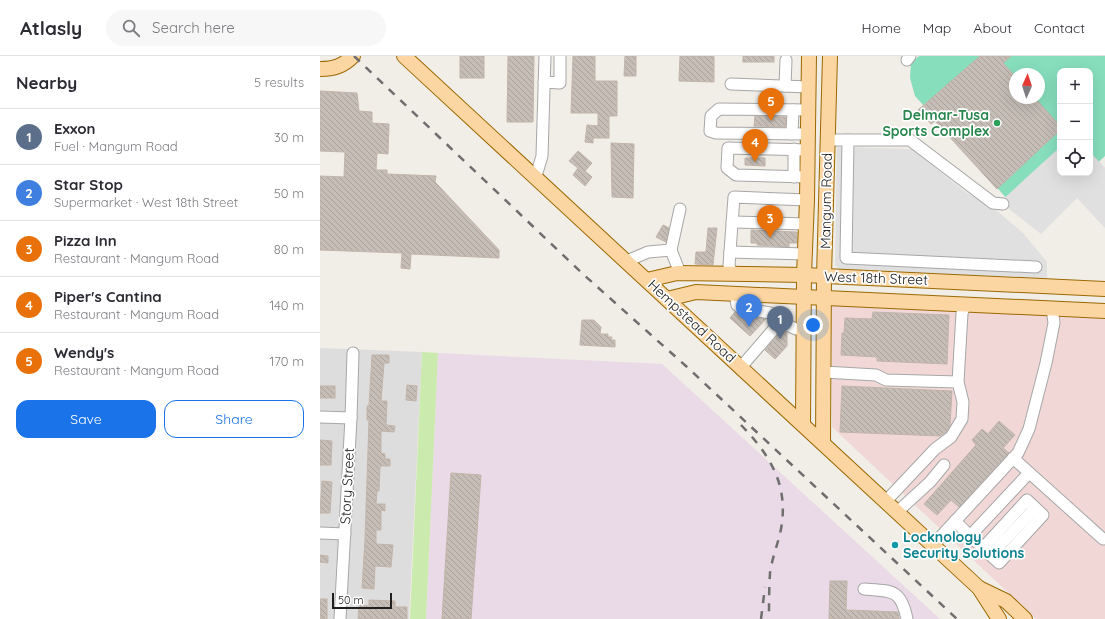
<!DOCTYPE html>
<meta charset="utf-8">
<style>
:root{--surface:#fff;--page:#f7f7f7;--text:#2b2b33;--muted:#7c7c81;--line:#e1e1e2;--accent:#1a73e8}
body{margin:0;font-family:Quicksand,sans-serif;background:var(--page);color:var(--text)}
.controls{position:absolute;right:12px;top:12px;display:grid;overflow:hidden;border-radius:8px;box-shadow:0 4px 16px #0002}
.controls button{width:36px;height:36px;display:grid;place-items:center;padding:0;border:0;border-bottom:1px solid var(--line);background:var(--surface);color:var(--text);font:20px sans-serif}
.compass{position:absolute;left:689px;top:12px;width:36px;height:36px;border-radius:50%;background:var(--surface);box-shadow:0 4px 16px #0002;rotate:3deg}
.scale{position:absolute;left:12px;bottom:10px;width:60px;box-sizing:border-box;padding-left:4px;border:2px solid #202020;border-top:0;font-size:11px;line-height:14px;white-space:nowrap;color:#202020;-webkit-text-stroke:3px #fff;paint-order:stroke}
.you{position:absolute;left:493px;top:269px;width:14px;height:14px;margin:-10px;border:3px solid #fff;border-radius:50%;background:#1a73e8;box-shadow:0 0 0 6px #1a73e833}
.badge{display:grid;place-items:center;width:26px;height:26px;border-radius:50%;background:var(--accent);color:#fff;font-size:13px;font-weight:700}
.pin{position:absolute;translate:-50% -33px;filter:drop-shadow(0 1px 2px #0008)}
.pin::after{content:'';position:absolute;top:21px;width:14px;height:12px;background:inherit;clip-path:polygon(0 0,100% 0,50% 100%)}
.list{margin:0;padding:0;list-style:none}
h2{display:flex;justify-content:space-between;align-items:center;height:52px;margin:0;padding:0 16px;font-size:17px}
h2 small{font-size:13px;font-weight:400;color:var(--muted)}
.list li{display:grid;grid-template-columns:26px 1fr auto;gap:12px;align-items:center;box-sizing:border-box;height:56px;padding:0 16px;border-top:1px solid var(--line)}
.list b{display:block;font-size:15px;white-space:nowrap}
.list p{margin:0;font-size:13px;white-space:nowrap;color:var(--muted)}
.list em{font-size:13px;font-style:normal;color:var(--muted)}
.actions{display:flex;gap:8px;padding:12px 16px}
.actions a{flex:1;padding:9px 0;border:1px solid var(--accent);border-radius:12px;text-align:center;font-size:14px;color:var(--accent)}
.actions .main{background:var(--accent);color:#fff}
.icon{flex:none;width:22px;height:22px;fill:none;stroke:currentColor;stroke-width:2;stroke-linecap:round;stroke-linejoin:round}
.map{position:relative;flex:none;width:785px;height:563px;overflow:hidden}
header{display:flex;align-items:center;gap:24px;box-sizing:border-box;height:56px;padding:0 20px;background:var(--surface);border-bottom:1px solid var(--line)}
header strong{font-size:19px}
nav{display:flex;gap:22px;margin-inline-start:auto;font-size:14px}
.search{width:280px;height:36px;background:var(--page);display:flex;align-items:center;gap:10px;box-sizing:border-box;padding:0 14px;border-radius:22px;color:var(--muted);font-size:15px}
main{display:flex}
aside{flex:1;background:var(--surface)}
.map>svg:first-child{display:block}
.residential{fill:#dedddd}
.commercial{fill:#f1d8d7}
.industrial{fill:#ead9e6}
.grass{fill:#cbeaae}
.pitch{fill:#86debd;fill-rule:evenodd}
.parking{fill:#e0e0e0}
.building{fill:url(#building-back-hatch);stroke:#c2b4a9}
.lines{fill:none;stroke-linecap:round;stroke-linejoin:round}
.minor-casing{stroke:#a7a7a7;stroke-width:13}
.major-casing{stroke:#9b6902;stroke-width:16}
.minor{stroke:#fff;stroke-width:11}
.major{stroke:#fbd5a2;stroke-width:14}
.rail{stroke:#6e6e6e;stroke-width:2.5;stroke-dasharray:8 8;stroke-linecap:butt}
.leisure-dot{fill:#2e9e5b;stroke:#fff;stroke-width:1.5}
.culture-dot{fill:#0f9aa8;stroke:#fff;stroke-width:1.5}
.labels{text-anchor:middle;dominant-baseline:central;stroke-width:3.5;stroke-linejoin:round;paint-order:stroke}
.leisure-label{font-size:14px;font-weight:bold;fill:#27864d;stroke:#fff;text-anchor:end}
.street-label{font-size:14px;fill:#202020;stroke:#fff}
.culture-label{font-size:14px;font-weight:bold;fill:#0d838f;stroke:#fff;text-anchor:start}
</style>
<header>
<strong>Atlasly</strong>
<div class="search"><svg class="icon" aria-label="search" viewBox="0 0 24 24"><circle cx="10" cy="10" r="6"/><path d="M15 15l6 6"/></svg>Search here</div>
<nav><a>Home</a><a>Map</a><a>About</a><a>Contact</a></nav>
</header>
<main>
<aside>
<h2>Nearby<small>5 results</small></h2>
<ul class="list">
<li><span class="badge" style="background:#5c6f8a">1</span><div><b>Exxon</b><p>Fuel · Mangum Road</p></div><em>30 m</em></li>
<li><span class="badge" style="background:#3f7fe0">2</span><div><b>Star Stop</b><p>Supermarket · West 18th Street</p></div><em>50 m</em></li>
<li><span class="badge" style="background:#e8710a">3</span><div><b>Pizza Inn</b><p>Restaurant · Mangum Road</p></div><em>80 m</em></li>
<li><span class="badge" style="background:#e8710a">4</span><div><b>Piper's Cantina</b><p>Restaurant · Mangum Road</p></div><em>140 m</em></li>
<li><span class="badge" style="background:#e8710a">5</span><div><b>Wendy's</b><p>Restaurant · Mangum Road</p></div><em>170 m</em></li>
</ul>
<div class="actions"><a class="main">Save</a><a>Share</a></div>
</aside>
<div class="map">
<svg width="785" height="563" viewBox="0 0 785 563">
<defs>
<pattern id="building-back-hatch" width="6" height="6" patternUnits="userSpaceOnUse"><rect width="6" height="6" fill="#c5bdb6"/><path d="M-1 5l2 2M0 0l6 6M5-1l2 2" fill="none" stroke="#a9a29c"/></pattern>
</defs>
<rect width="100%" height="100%" fill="#f1ede7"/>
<path class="residential" d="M 0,292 L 102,296 L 89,563 L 0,563 Z"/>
<path class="commercial" d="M 512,245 L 785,258 L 785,563 L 716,563 L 512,371 Z"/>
<path class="industrial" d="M 118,297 L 342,308 L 620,563 L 106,563 Z"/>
<path class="grass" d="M 102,296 L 118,297 L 106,563 L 90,563 Z"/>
<path class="pitch" d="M 599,0 L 785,0 L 785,100 L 770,114 L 770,15 L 740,15 L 740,117 L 688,144 L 595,40 L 590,22 L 591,7 ZM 695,18 L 719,18 L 719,42 L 695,42 Z"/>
<g class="parking">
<path d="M 517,91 L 592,93 L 644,135 L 677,155 L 703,177 L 727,206 L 727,222 L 520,214 L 515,209 Z"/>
<path d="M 740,91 L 740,117 L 770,117 L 770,96 L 785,112 L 785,172 L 757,142 L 721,178 L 680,146 Z"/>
</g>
<g class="building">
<rect x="140" y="0" width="24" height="22"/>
<path d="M 188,0 L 214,0 L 213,66 L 187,66 Z"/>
<path d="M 253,0 L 275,0 L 275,25 L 297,25 L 297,60 L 289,60 L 289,82 L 273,82 L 273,87 L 265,86 L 267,69 L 278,70 L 278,57 L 251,57 Z"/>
<path d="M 305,0 L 316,0 L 316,20 L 304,20 Z"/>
<path d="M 360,0 L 394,0 L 394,26 L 359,25 Z"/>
<rect x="423" y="0" width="31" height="6"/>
<path d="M 660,0 L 691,0 L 683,7 L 695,20 L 695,42 L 715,42 L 740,70 L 740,74 L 677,133 L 615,65 L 611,68 L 598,54 Z"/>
<path d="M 0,35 L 37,37 L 39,55 L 52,56 L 52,67 L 69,68 L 68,98 L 57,97 L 56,114 L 67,114 L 67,118 L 116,120 L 115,126 L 179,194 L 179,202 L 91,198 L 90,213 L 81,212 L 82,197 L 0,194 L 0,120 L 24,121 L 25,96 L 0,95 Z"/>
<path d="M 435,60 L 466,61 L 465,71 L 434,70 Z"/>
<path d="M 291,87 L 314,88 L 313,142 L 292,141 Z"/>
<path d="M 258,95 L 272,107 L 265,115 L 272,121 L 265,130 L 253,119 L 258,112 L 249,105 Z"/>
<path d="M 425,102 L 445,102 L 445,110 L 425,109 Z"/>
<path d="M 343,169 L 349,172 L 346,186 L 336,181 Z"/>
<path d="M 388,172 L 397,172 L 393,209 L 375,208 L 376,196 L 386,196 Z"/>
<path d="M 431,174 L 477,176 L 477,187 L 469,187 L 469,191 L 437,189 L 437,187 L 431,187 Z"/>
<path d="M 415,256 L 420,259 L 446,263 L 430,280 L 410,262 Z"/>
<path d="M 553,256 L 629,259 L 627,308 L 557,305 L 557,301 L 521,299 L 522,277 L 524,277 L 525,262 L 552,263 Z"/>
<path d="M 262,264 L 274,264 L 281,271 L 280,278 L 288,278 L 288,281 L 292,281 L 291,284 L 295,284 L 295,291 L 260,289 Z"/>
<path d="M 462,274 L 467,277 L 467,290 L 455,303 L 445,294 Z"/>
<path d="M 52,299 L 69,299 L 69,307 L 64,307 L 61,345 L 67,345 L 66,369 L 75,370 L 74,376 L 61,375 L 61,397 L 65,398 L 65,403 L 70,403 L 70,410 L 60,410 L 59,435 L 57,435 L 56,448 L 65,448 L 65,455 L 61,454 L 61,474 L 56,474 L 56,488 L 73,489 L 71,511 L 55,510 L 54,533 L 42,532 L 45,484 L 49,364 L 47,364 L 47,350 L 49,350 Z"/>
<path d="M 87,329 L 97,330 L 96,345 L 86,344 Z"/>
<rect x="0" y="330" width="15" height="12"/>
<path d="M 522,330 L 632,335 L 630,369 L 626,376 L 620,380 L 520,376 Z"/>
<path d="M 679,365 L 695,379 L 683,392 L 689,397 L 639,451 L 631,444 L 617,459 L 604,448 L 656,389 L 652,384 L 662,373 L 668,378 Z"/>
<path d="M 0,384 L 12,385 L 11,409 L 0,409 Z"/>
<path d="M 131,417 L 161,419 L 151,563 L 122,563 Z"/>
<path d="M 2,425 L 12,426 L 10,457 L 0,457 Z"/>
<path d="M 0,499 L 8,500 L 8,507 L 0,506 Z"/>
<path d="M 510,525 L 527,525 L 526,554 L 578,556 L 579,563 L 509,563 Z"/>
<rect x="0" y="543" width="7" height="20"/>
<path d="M 49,544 L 75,545 L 75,551 L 87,551 L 87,563 L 38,563 L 39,549 L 49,550 Z"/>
</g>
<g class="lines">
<defs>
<g id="minor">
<path d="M 587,4 L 590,0"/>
<path d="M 224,26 L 240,27 L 240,0"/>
<path d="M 411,28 L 489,31"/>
<path d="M 465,30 L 466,4"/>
<path d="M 472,78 L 473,54"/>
<path d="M 488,78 L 396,77 L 390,75 L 391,60 L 399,53 L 489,54"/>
<path d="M 508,84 L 590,84 L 673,147 L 683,148"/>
<path d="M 528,84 L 526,202 L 716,211"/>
<path d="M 216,120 L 222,100 L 225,0"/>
<path d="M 474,121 L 474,93"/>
<path d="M 488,121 L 416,119 L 407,112 L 408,92 L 488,94"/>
<path d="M 412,166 L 486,168"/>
<path d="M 351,194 L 360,153"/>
<path d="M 410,196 L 485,198"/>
<path d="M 307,205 L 328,196 L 351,194 L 360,217"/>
<path d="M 412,218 L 409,209 L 414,141 L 487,144"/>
<path d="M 415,238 L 417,249 L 421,252 L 450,257 L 460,266"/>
<path d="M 421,311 L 460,266 L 476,273 L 484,273"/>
<path d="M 504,316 L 556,319 L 566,324 L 638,326 L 643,346 L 642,363 L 631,381 L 615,393 L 566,445"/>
<path d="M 638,326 L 642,257 L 646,248"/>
<path d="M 0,361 L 31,362"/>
<path d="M 693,402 L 783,483"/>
<path d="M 577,456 L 610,426 L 624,409"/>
<path d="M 635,465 L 650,480 L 709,417"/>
<path d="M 0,477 L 25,478"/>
<path d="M 650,480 L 679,507 L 723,459 L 707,444 L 663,492"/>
<path d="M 613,489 L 698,397 L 709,373 L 726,307 L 734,267 L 732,252"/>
<path d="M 671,499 L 715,452"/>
<path d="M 544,533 C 572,535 581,533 587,563"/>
<path d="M 20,563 L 31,362 L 33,297"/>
</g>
<g id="major">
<path d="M 84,0 L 659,532 L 679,563"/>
<path d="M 0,13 C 14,13 23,10 33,0"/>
<path d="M 327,224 L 357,217 L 484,219 L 785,233"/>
<path d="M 347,243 L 376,236 L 785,255"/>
<path d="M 483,368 L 484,219 L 487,144 L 489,0"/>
<path d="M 503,387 L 504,220 L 510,0"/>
<path d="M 659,532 L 686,545 L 705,563"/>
</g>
</defs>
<use href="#minor" class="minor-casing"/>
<use href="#major" class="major-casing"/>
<use href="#minor" class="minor"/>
<use href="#major" class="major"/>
<g class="rail">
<path d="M 34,0 L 264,219 L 367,311 L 637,563"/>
<path d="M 421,369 C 450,399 469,429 461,473 C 458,488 452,502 450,517 C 449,532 449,548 449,563"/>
<path d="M 441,563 L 445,531"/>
</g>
</g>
<circle class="leisure-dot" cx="677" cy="67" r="4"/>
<circle class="culture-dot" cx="575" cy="489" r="4"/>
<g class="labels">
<g class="leisure-label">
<text x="669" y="59">Delmar-Tusa<tspan x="669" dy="16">Sports Complex</tspan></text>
</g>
<g class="street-label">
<text transform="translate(506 145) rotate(-89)">Mangum Road</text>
<text transform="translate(556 222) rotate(2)">West 18th Street</text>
<text transform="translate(372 265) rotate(43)">Hempstead Road</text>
<text transform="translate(27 430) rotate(-87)">Story Street</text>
</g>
<g class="culture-label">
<text x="583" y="481">Locknology<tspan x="583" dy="16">Security Solutions</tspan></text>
</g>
</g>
</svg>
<div class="controls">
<button>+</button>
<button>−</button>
<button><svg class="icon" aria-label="locate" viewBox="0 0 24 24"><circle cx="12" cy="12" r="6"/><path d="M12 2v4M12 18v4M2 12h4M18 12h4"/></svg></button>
</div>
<svg class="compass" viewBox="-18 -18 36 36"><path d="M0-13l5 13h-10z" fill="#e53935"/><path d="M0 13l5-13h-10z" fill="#7c7c81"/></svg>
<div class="scale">50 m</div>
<div class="you"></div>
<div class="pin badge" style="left:460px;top:283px;background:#5c6f8a">1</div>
<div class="pin badge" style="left:429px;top:271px;background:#3f7fe0">2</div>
<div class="pin badge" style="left:450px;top:182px;background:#e8710a">3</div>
<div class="pin badge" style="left:435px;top:106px;background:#e8710a">4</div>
<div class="pin badge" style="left:451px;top:65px;background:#e8710a">5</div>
</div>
</main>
